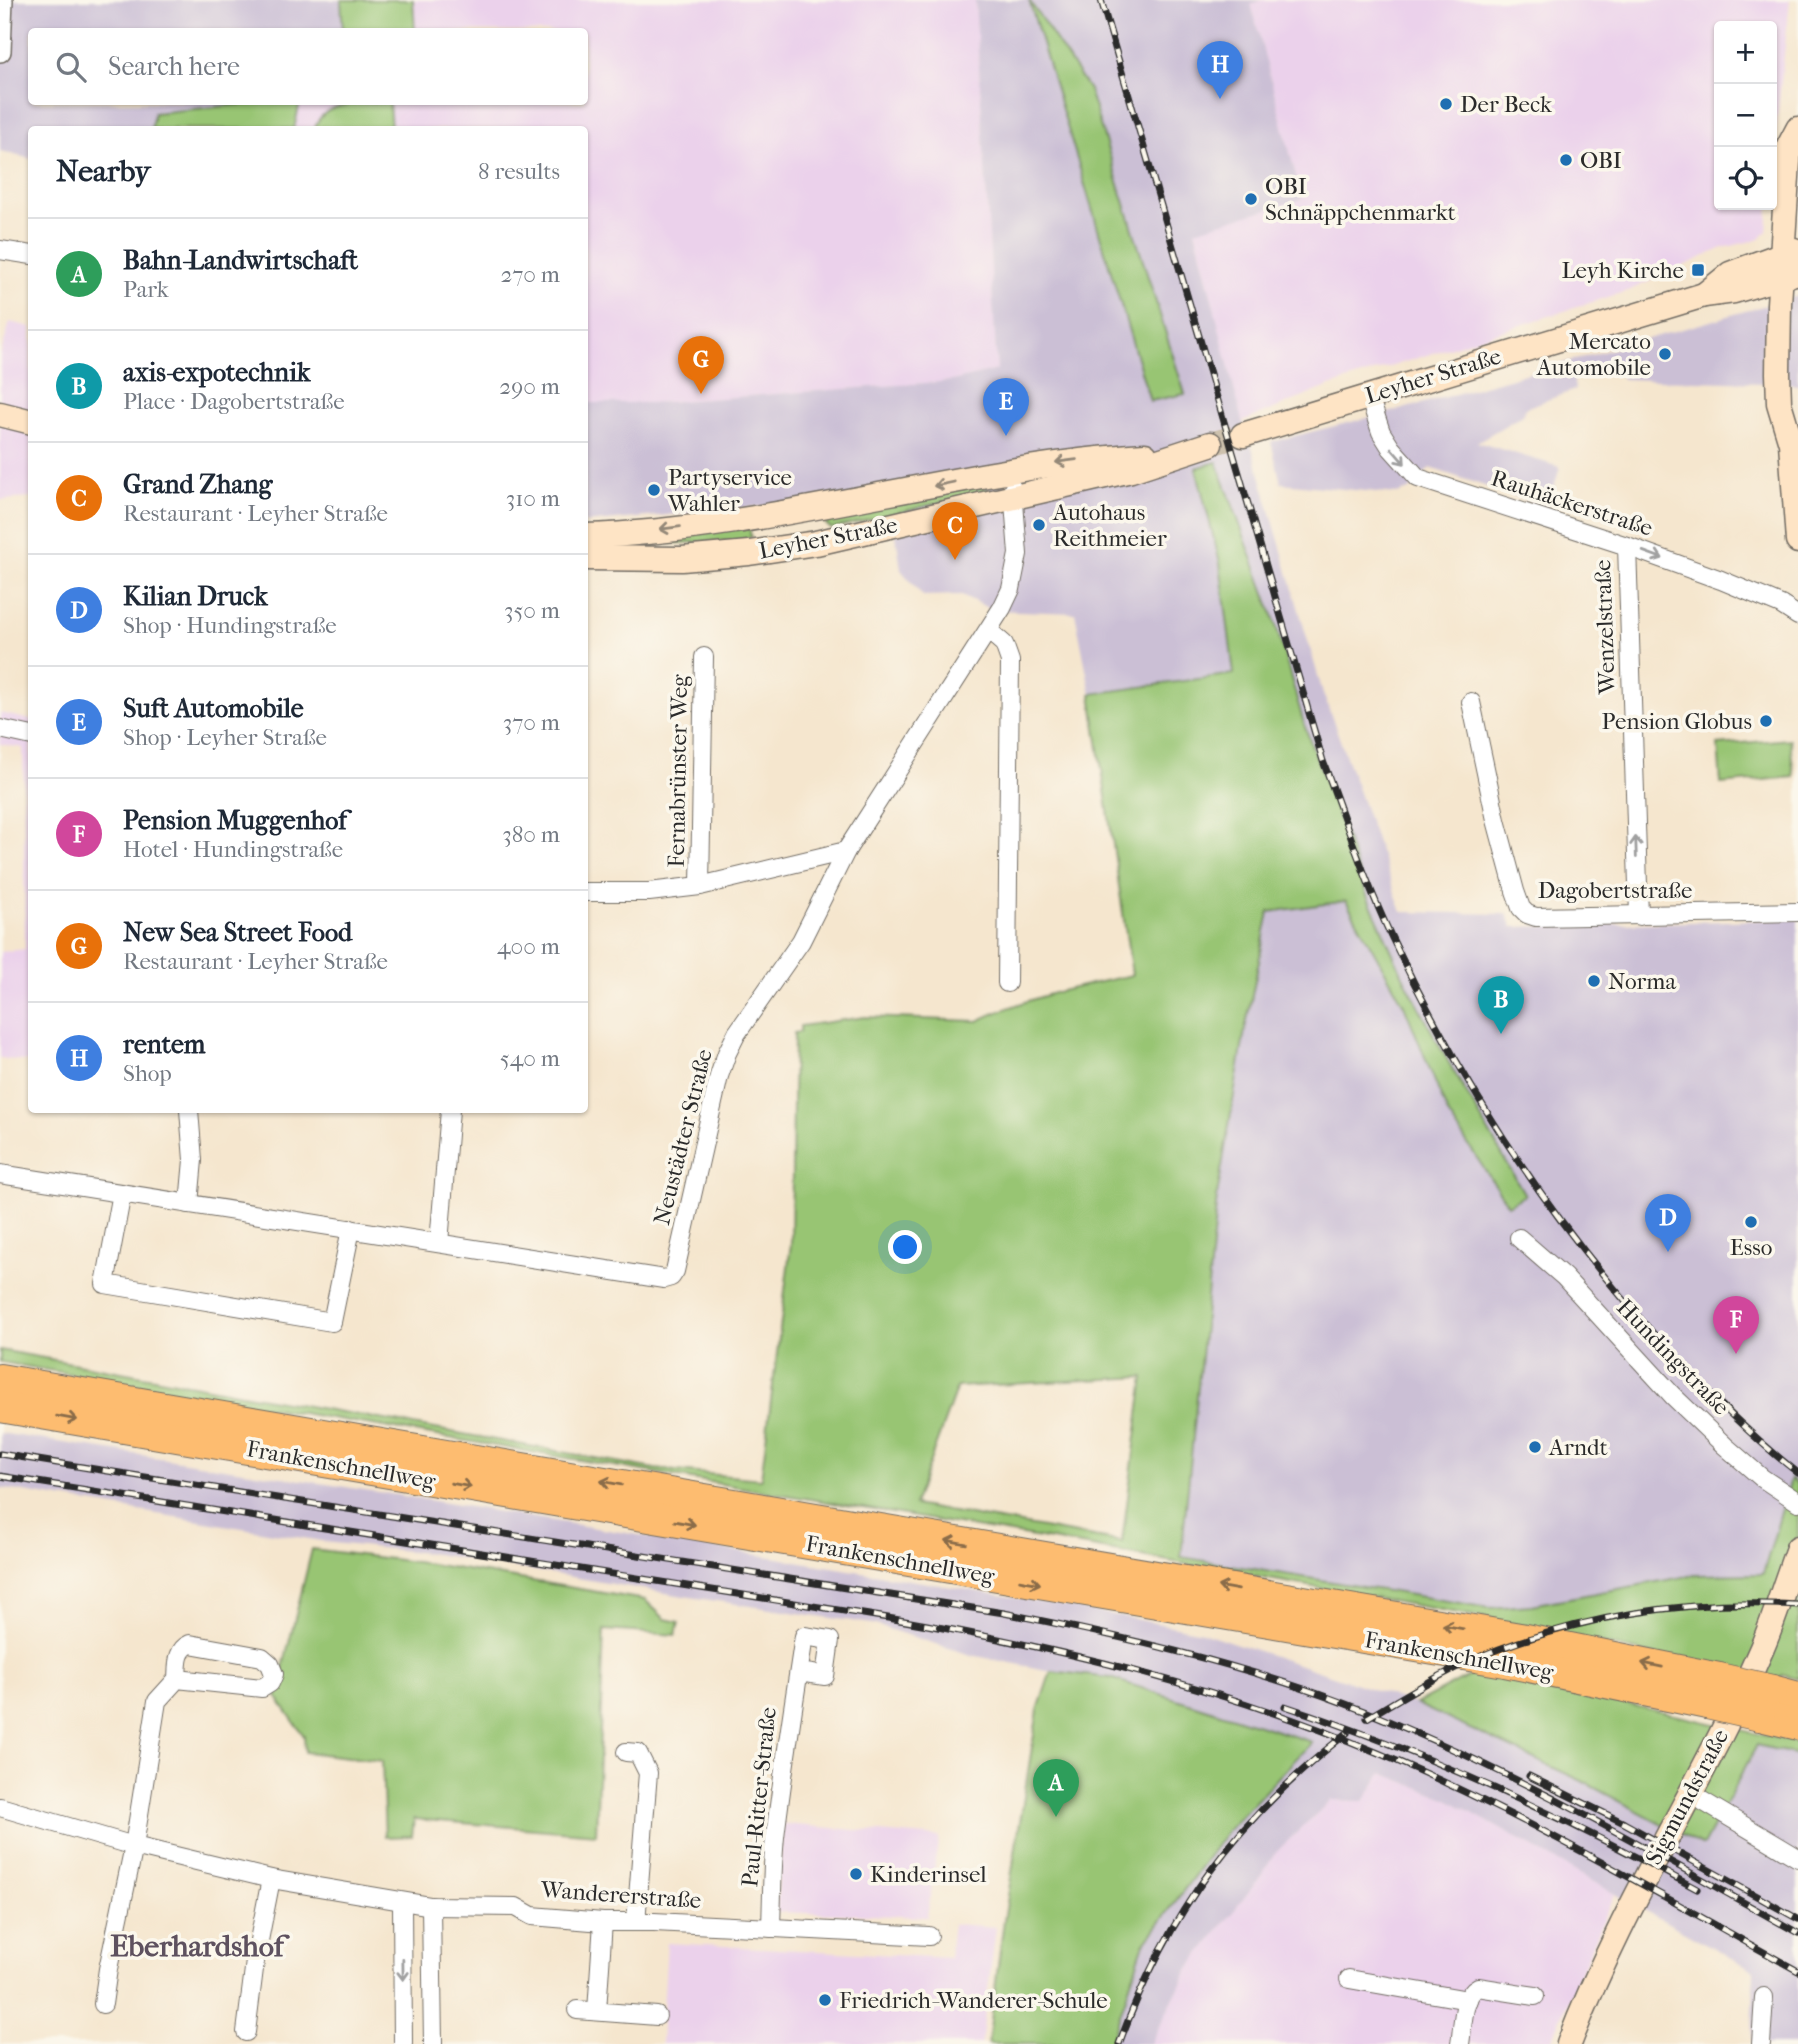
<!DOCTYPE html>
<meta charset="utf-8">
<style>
:root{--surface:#fff;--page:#f6f6f7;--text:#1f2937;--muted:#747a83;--line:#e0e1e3;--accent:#ea580c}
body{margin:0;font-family:"IM FELL French Canon",serif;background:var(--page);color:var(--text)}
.controls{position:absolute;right:21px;top:21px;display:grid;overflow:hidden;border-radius:7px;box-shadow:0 2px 5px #0004}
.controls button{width:63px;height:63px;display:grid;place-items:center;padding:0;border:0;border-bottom:2px solid var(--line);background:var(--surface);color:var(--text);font:35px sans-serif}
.you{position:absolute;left:906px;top:1248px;width:24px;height:24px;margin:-18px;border:5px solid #fff;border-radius:50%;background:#1a73e8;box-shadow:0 0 0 10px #1a73e833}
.badge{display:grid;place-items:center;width:46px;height:46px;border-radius:50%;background:var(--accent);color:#fff;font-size:23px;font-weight:700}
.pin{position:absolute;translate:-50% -58px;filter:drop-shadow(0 2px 4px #0008)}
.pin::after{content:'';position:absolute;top:37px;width:24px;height:21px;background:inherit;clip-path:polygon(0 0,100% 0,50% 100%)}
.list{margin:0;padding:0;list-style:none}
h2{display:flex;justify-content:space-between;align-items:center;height:91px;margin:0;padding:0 28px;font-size:30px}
h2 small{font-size:23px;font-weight:400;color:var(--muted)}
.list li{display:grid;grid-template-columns:46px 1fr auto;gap:21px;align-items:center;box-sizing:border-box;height:112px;padding:0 28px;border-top:2px solid var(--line)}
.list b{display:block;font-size:26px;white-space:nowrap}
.list p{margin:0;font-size:23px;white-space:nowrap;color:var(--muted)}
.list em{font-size:23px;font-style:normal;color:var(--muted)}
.icon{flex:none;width:38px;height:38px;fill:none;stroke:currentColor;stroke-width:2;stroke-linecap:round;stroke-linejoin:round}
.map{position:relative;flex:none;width:1798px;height:2044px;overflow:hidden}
.search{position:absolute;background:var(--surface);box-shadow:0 2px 5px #0004;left:28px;top:28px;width:560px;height:77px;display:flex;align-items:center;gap:18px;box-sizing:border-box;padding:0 24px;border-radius:7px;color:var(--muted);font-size:26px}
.panel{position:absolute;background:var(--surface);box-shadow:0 2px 5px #0004;left:28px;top:126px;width:560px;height:987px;border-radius:7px}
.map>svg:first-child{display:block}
.built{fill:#ebd1eb}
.industrial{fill:#cbbfd5}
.green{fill:#98c573;stroke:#62784f;stroke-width:2;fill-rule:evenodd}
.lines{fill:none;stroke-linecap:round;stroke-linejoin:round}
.secondary-tunnel{stroke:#cdc1ad;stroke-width:24;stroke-dasharray:24 12;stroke-linecap:butt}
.minor-casing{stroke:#726c64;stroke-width:20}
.tertiary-casing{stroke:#726c64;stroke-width:24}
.secondary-casing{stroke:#726c64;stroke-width:27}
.trunk-casing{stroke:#726c64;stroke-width:32}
.minor{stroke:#fff;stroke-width:18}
.tertiary{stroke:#fff;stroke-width:21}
.secondary{stroke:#fee4c5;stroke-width:24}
.trunk{stroke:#fdbc6f;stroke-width:30}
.rail-casing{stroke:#2b2b2b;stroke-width:7}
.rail{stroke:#fbf7ec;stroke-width:4.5;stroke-dasharray:13;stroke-linecap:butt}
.trunk-bridge-casing{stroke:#726c64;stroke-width:32;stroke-linecap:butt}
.trunk-bridge{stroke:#fdbc6f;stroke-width:30}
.oneway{stroke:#a0a0a0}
.oneway2{stroke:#948878}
.oneway3{stroke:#8a6c4a}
.poi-dot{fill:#1f6fb2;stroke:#fbf7ec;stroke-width:2.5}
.labels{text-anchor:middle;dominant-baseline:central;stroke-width:7;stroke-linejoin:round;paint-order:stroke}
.poi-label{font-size:23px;fill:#2b2b2b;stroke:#fbf7ec;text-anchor:start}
.street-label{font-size:23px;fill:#2b2b2b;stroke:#fbf7ec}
.district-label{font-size:30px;font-weight:bold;fill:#5e515f;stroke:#fbf7ec}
</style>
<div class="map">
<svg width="1798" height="2044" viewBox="0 0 1798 2044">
<rect width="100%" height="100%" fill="#fbf7ec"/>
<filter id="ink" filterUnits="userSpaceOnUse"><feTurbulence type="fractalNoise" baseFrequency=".0143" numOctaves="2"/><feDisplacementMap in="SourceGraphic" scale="14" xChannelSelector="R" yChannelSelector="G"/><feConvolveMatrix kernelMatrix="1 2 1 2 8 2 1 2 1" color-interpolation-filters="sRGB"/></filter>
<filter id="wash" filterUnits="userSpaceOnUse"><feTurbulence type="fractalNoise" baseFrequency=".00686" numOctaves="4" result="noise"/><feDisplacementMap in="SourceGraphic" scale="28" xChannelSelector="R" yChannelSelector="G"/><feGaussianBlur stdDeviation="1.57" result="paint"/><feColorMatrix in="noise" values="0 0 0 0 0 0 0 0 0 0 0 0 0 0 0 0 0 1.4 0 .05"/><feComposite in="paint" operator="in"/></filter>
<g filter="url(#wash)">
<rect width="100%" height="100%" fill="#f5e6ce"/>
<g class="built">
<path d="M 413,0 L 975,0 L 997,370 L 953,381 L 655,403 L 585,403 L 584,130 L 391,129 L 389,102 L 317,120 L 315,129 L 294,130 L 300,102 L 584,102 L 584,32 L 415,31 Z"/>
<path d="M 1261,0 L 1790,0 L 1772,164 L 1772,26 L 1719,26 L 1719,205 L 1769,205 L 1767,231 L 1760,239 L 1723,248 L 1630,290 L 1330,386 L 1242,422 L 1195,229 L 1302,199 L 1251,4 Z"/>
<path d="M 10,322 L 31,327 L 31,498 L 0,500 L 0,356 Z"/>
<path d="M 0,713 L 31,720 L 31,1062 L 0,1058 L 0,952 L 25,949 L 23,748 L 0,744 Z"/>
<path d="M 1382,1773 L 1446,1798 L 1615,1894 L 1550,2044 L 1150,2044 L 1189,1968 L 1261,1876 L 1275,1853 L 1331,1800 L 1364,1801 Z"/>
<path d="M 783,1824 L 939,1837 L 927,1917 L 776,1912 Z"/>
<path d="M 953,1924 L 996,1927 L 981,2044 L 661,2044 L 667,1943 L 949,1958 Z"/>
</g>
<g class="industrial">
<path d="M 0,0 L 341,0 L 343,31 L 32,32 L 32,102 L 266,102 L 154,112 L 151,129 L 32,130 L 31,159 L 0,151 Z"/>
<path d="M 975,0 L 1261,0 L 1251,4 L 1302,199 L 1195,230 L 1242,421 L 1246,427 L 1323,693 L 1402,912 L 1507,914 L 1513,927 L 1798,919 L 1798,1485 L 1791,1480 L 1764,1574 L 1694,1575 L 1531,1605 L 1490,1608 L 1181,1557 L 1217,1196 L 1245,1030 L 1269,912 L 1346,901 L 1404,1005 L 1448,1114 L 1509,1205 L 1525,1195 L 1441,1049 L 1403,976 L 1368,898 L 1304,724 L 1273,615 L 1196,469 L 1220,563 L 1235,674 L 1091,694 L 1075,613 L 992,610 L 962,595 L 923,596 L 901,570 L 891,500 L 752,507 L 585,523 L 585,403 L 655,403 L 953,381 L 997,370 Z"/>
<path d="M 1798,296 L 1798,384 L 1622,379 L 1617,364 L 1573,373 L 1575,390 L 1525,408 L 1523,415 L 1477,442 L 1560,467 L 1548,507 L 1430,468 L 1409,490 L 1397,494 L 1281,483 L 1271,442 L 1403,409 Z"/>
<path d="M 0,1433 L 416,1498 L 1072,1607 L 1202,1632 L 1416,1704 L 1582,1781 L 1702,1845 L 1757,1745 L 1798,1755 L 1798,2044 L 1752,2044 L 1754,1970 L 1615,1894 L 1446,1798 L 1382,1773 L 1364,1801 L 1331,1800 L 1275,1853 L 1261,1876 L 1189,1968 L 1150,2044 L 1110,2044 L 1143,1946 L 1227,1831 L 1311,1743 L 1110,1678 L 1051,1671 L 971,1655 L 872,1624 L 683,1596 L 436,1554 L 333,1543 L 0,1488 Z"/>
</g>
<g class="green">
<path d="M 341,0 L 413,0 L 415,31 L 343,31 Z"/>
<path d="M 1029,0 L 1089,90 L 1185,394 L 1150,401 Z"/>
<path d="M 266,102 L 300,102 L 294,129 L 151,129 L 154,113 Z"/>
<path d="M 389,102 L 391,129 L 315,129 C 321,100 365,104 389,102 Z"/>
<path d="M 1217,462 L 1273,615 L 1304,724 L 1368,898 L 1403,976 L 1441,1049 L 1525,1195 L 1508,1205 L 1448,1114 L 1404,1005 L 1346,901 L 1269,912 L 1245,1030 L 1217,1196 L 1181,1557 L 1490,1608 L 1531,1605 L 1694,1575 L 1763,1574 L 1791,1479 L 1798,1485 L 1798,1679 L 1782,1675 L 1776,1682 L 1486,1618 L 1069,1543 L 0,1362 L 0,1350 L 655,1469 L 761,1479 L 791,1243 L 794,1033 L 800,1032 L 800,1026 L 865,1017 L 978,1021 C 1027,997 1080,986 1132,975 L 1091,694 L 1234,674 L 1220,563 L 1196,468 ZM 1144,1377 L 1122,1542 L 914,1505 L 957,1387 Z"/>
<path d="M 975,485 L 992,490 L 831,529 L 825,523 L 826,516 Z"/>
<path d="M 749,525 L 751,537 L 736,541 L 610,545 Z"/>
<path d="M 1790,739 L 1794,777 L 1721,784 L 1718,745 Z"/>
<path d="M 312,1549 L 431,1564 L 645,1600 L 665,1619 L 679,1622 L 676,1635 L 604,1630 L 596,1834 L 414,1819 L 412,1836 L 385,1837 L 382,1761 L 305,1752 L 304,1736 L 276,1696 Z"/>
<path d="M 1051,1671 L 1110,1678 L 1312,1742 L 1227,1831 L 1143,1946 L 1110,2044 L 988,2044 L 1003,1927 L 1038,1710 Z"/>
<path d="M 1482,1671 L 1798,1743 L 1798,1755 L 1757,1745 L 1703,1846 L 1582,1781 L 1416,1704 L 1465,1678 Z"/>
</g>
</g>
<g filter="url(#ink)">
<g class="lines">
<path class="secondary-tunnel" d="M 1210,444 L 1243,435"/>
<defs>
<g id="minor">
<path d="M 0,250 L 32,255"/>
<path d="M 1369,396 L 1381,432 L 1391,448 L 1418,478 L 1627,546 L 1721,580 L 1781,605 L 1798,616"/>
<path d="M 1627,546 L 1639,916"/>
<path d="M 989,631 L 1004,644 L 1010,661 L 1007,983"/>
<path d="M 1471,702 L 1496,820 L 1515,891 L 1521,908 L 1527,914 L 1536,917 L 1798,912"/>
<path d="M 0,729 L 32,736"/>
<path d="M 700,886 L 704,657"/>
<path d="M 584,892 L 649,892 L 700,886 L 846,851"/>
<path d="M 189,1110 L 193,1160 L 189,1204"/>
<path d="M 0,1174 L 664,1279 L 671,1277 L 675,1271 L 719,1076 L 727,1053 L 737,1033 L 801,941 L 846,851 L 1002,608 L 1011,589 L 1018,554 L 1013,489"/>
<path d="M 122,1193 L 105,1284 L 332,1322 L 351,1229"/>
<path d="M 1519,1238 L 1564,1277 L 1673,1396 L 1725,1446 L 1762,1478 L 1798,1502"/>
<path d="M 439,1243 L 450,1110"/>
<path d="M 626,1752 L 638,1753 L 648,1773 L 636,1922"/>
<path d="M 1689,1793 L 1798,1858"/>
<path d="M 0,1807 L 134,1846 L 271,1879 L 431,1906 L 516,1907 L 532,1916 L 603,1922 L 654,1922 L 929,1936"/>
<path d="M 402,1902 L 403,2044"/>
<path d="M 431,1906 L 433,2044"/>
<path d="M 771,1928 C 772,1898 772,1867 775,1837 C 783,1770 794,1703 804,1636 L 830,1640 L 825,1676 L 799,1672"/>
<path d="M 1349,1979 L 1468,2000"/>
<path d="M 103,2004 L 108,1969 L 134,1846 L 157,1701 L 177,1679 L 262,1688 L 270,1683 L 274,1674 L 270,1664 L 262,1657 L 190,1644 C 176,1650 178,1665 177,1679"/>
<path d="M 577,2010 L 657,2016"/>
<path d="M 597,2011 L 603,1922"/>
<path d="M 246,2032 L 255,1961 L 271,1879"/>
<path d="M 1460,2044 C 1463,2027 1462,1995 1478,1987 L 1535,1996"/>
<path d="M 1761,2044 L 1764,1997"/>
</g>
<path id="tertiary" d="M 0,51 L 2,0"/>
<g id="secondary">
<path d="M 1798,129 L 1789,146 L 1779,304 L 1778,373 L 1779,403 L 1791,443 L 1798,541"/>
<path d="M 1704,295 L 1730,274 L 1794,250"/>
<path d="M 0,414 L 32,422"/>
<path d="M 1243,435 L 1704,295 L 1734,291 L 1798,272"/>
<path d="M 584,536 C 774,530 957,467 1145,455"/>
<path d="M 584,558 L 682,559 L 749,553 L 816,543 L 1131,470 L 1210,444"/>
<path d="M 1569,2044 C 1622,1906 1703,1783 1762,1648 C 1776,1615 1786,1581 1798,1548"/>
</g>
<g id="trunk">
<path d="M 0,1379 L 1520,1638 L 1719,1678"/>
<path d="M 0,1407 L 1505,1662 L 1707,1704"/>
<path d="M 1772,1690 L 1798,1697"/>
<path d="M 1760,1716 L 1798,1725"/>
</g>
</defs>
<use href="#minor" class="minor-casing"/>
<use href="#tertiary" class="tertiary-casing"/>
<use href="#secondary" class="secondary-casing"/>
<use href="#trunk" class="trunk-casing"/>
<use href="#minor" class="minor"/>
<use href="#tertiary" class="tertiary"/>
<use href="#secondary" class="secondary"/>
<use href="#trunk" class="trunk"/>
<defs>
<g id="rail">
<path d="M 1101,0 L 1323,761 C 1345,820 1365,881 1392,938 C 1464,1090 1557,1230 1671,1353 C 1711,1396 1752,1437 1798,1473"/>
<path d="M 0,1454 L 1004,1613 C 1120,1636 1235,1662 1346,1704 C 1503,1764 1651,1851 1798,1933"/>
<path d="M 0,1476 L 888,1618 C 1055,1647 1219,1686 1376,1752 C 1522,1813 1660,1895 1798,1971"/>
<path d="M 1285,1706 C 1428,1753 1564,1817 1697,1889"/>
<path d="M 1367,1718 C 1409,1693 1453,1666 1499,1649 C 1595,1613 1696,1599 1798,1605"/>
<path d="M 1529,1776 L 1624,1823 L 1798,1919"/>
<path d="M 1119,2044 C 1168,1912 1236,1820 1347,1733"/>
</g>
</defs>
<use href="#rail" class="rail-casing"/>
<use href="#rail" class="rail"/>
<defs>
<g id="trunk-bridge">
<path d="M 1719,1678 L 1772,1690"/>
<path d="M 1707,1704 L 1760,1716"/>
</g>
</defs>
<use href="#trunk-bridge" class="trunk-bridge-casing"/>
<use href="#trunk-bridge" class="trunk-bridge"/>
</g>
<defs><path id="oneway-shaft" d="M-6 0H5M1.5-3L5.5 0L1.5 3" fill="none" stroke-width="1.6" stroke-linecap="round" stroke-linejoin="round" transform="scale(1.75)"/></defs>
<g class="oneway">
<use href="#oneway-shaft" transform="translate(1398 456) rotate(49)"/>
<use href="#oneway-shaft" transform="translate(1653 555) rotate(20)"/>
<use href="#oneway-shaft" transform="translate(1636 847) rotate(-92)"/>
<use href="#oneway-shaft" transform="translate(403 1970) rotate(89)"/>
</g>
<g class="oneway2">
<use href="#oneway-shaft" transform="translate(1066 461) rotate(172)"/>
<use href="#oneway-shaft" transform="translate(944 484) rotate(168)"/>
<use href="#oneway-shaft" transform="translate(670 528) rotate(173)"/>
</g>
<g class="oneway3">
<use href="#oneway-shaft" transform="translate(67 1418) rotate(10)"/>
<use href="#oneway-shaft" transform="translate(611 1483) rotate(-170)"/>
<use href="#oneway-shaft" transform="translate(461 1485) rotate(10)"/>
<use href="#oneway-shaft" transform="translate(685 1523) rotate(10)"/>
<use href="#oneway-shaft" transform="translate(956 1542) rotate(-170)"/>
<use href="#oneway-shaft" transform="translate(1030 1582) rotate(10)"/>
<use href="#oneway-shaft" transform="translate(1228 1588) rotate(-170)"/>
<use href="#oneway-shaft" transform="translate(1453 1627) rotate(-170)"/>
<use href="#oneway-shaft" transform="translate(1652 1665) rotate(-168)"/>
</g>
</g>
<g class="poi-dot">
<circle cx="1446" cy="104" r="7"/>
<circle cx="1566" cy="160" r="7"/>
<circle cx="1251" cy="199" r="7"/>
<rect x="1691" y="263" width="14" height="14" rx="3.5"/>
<circle cx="1665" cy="354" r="7"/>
<circle cx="654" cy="490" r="7"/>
<circle cx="1039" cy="525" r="7"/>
<circle cx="1766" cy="721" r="7"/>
<circle cx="1594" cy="981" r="7"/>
<circle cx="1751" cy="1222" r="7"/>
<circle cx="1535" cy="1447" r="7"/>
<circle cx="856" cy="1874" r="7"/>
<circle cx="825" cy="2000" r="7"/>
</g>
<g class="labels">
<g class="poi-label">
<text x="1460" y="104">Der Beck</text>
<text x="1580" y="160">OBI</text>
<text x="1265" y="186">OBI<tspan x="1265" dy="26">Schnäppchenmarkt</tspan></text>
<text x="1684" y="270" text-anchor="end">Leyh Kirche</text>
<text x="1651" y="341" text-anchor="end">Mercato<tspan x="1651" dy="26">Automobile</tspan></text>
<text x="668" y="477">Partyservice<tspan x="668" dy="26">Wahler</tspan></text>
<text x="1053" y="512">Autohaus<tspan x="1053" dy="26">Reithmeier</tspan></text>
<text x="1752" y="721" text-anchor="end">Pension Globus</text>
<text x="1608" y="981">Norma</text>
<text x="1751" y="1247" text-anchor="middle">Esso</text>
<text x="1549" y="1447">Arndt</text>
<text x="870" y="1874">Kinderinsel</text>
<text x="839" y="2000">Friedrich-Wanderer-Schule</text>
</g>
<g class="street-label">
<text transform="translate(1433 376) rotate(-17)">Leyher Straße</text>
<text transform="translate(1572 503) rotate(18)">Rauhäckerstraße</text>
<text transform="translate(828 538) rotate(-11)">Leyher Straße</text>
<text transform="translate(1605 627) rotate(-92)">Wenzelstraße</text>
<text transform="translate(678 771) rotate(-89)">Fernabrünster Weg</text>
<text x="1615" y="890">Dagobertstraße</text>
<text transform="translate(683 1137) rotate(-76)">Neustädter Straße</text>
<text transform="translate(1673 1357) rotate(46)">Hundingstraße</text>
<text transform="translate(341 1465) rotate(10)">Frankenschnellweg</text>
<text transform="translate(900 1560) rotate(10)">Frankenschnellweg</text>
<text transform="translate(1459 1656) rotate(10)">Frankenschnellweg</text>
<text transform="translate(759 1797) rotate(-84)">Paul-Ritter-Straße</text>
<text transform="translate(1687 1797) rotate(-62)">Sigmundstraße</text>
<text transform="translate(621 1895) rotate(4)">Wandererstraße</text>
</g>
<g class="district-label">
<text x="197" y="1946">Eberhardshof</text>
</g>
</g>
</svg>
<div class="controls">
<button>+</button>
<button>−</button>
<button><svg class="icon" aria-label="locate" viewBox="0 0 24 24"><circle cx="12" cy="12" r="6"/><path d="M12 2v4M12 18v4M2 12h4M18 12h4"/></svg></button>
</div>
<div class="you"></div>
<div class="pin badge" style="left:1056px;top:1817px;background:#2e9e5b">A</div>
<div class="pin badge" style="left:1501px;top:1034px;background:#0f9aa8">B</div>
<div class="pin badge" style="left:955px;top:560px;background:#e8710a">C</div>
<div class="pin badge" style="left:1668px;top:1252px;background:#3f7fe0">D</div>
<div class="pin badge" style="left:1006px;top:436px;background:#3f7fe0">E</div>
<div class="pin badge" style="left:1736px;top:1354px;background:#d1479c">F</div>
<div class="pin badge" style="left:701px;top:394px;background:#e8710a">G</div>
<div class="pin badge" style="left:1220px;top:99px;background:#3f7fe0">H</div>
<div class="search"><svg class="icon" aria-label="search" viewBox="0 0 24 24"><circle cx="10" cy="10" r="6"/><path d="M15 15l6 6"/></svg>Search here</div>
<section class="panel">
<h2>Nearby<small>8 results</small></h2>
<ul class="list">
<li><span class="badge" style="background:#2e9e5b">A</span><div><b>Bahn-Landwirtschaft</b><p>Park</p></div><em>270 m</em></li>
<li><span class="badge" style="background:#0f9aa8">B</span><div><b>axis-expotechnik</b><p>Place · Dagobertstraße</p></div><em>290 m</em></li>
<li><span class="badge" style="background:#e8710a">C</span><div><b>Grand Zhang</b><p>Restaurant · Leyher Straße</p></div><em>310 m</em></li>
<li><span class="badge" style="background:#3f7fe0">D</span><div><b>Kilian Druck</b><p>Shop · Hundingstraße</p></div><em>350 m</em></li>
<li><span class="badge" style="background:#3f7fe0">E</span><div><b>Suft Automobile</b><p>Shop · Leyher Straße</p></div><em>370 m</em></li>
<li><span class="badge" style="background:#d1479c">F</span><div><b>Pension Muggenhof</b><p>Hotel · Hundingstraße</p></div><em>380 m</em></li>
<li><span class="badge" style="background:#e8710a">G</span><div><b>New Sea Street Food</b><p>Restaurant · Leyher Straße</p></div><em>400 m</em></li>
<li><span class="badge" style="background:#3f7fe0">H</span><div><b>rentem</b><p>Shop</p></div><em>540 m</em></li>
</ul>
</section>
</div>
